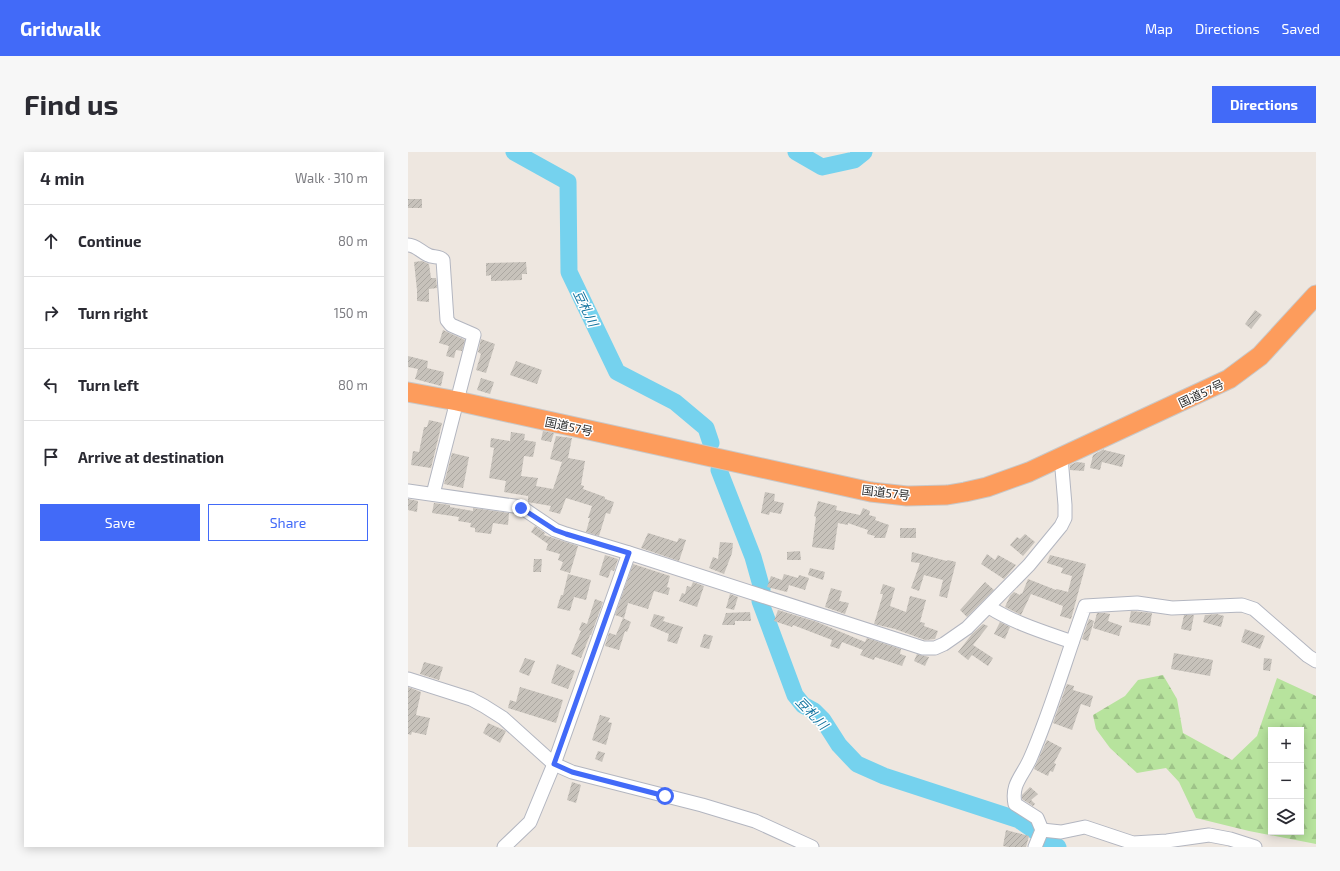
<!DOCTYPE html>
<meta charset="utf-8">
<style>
:root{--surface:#fff;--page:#f7f7f7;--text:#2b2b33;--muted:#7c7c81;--line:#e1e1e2;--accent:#426af8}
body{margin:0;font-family:"Exo 2","Noto Sans JP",sans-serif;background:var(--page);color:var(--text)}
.controls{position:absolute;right:12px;bottom:12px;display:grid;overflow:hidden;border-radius:0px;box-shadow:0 2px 10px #0003}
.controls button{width:36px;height:36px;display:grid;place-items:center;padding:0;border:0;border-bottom:1px solid var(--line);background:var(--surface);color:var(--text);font:20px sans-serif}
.stop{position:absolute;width:12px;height:12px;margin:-9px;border:3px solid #426af8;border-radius:50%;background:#fff}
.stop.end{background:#426af8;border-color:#fff;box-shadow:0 1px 4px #0008}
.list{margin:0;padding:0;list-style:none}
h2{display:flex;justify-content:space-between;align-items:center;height:52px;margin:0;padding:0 16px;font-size:17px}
h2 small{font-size:13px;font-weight:400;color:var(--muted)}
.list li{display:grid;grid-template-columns:26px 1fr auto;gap:12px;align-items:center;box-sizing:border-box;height:72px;padding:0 16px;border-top:1px solid var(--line)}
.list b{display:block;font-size:15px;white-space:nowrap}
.list em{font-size:13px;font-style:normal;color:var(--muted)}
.actions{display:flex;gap:8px;padding:12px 16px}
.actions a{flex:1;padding:9px 0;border:1px solid var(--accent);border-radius:0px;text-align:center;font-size:14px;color:var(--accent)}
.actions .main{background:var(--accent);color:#fff}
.icon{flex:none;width:22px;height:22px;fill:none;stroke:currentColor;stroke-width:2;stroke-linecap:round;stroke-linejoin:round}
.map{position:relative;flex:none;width:908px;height:695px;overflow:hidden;border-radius:0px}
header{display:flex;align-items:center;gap:24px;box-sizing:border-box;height:56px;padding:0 20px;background:var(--accent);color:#fff}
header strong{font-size:19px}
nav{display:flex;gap:22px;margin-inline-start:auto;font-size:14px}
.intro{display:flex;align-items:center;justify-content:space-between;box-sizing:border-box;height:96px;padding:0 24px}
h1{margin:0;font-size:28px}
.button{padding:10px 18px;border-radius:0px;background:var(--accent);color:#fff;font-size:14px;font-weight:700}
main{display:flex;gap:24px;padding:0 24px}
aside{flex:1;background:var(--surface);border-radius:0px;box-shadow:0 2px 10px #0003}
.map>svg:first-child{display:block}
.forest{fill:url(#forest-firs);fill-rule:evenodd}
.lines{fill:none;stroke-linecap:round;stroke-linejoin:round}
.river{stroke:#75d2ee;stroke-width:17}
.building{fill:url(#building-hatch)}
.minor-casing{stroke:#b3b6c0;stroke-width:15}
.highway-casing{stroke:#c8c8c8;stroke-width:21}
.minor{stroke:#fff;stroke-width:13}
.highway{stroke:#fd9c5c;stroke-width:19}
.route{stroke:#426af8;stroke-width:5}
.labels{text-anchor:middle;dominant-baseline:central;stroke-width:3;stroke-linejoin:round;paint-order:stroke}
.street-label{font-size:12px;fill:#2d2d2d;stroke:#fff}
.water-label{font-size:13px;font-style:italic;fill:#0f729e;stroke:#fff}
</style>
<header>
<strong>Gridwalk</strong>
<nav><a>Map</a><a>Directions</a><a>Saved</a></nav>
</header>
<div class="intro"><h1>Find us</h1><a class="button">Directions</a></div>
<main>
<aside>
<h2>4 min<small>Walk · 310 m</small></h2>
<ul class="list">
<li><svg class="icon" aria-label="ahead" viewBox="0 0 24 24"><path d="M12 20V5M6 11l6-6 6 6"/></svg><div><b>Continue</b></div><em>80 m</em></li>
<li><svg class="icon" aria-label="right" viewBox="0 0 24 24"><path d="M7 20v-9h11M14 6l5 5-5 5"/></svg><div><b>Turn right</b></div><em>150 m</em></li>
<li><svg class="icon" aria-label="left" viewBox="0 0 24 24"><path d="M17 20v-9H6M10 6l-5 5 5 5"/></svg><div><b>Turn left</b></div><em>80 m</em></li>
<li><svg class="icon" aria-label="arrive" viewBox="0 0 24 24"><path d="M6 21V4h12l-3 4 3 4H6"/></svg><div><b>Arrive at destination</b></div></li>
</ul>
<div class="actions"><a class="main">Save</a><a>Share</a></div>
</aside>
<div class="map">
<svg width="908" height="695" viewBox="0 0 908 695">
<defs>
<pattern id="forest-firs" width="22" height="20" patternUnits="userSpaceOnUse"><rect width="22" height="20" fill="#b7e39d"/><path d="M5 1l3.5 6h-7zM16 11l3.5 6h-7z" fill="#9ec388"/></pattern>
<pattern id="building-hatch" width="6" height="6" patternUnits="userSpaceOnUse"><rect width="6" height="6" fill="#c7c2bb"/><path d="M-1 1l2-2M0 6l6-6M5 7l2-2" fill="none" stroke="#aba7a1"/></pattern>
</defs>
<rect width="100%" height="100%" fill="#eee7e0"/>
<path class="forest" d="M 755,523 L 769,547 L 775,581 L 824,608 L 849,584 L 869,526 L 908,544 L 908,692 L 841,679 L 788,666 L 771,630 L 758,616 L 729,621 L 702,596 L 688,577 L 685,563 L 717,544 L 730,528 ZM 863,578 L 893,578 L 893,680 L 863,680 Z"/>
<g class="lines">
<g class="river">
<path d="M 106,0 L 160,30 L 161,120 L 209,220 L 267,250 L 298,276 L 303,291"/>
<path d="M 388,0 L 414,15 L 446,8 L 456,0"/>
<path d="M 311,318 L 345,405 L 354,437 L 352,449 L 387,543 L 395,553 L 406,559 L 415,568 L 431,593 L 449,612 L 476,624 L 611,668 L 650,695"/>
</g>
</g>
<g class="building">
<rect x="0" y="47" width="14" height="9"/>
<path d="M 14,109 L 21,112 L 23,126 L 28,126 L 29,136 L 21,137 L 21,150 L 9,149 L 9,138 L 6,110 Z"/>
<path d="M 118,110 L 119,122 L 114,122 L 114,128 L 83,129 L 83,123 L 78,124 L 78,111 Z"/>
<path d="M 847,158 L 854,163 L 843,177 L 837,172 Z"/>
<path d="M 35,178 L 57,188 L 54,199 L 48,198 L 46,206 L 38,204 L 41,194 L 31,191 Z"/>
<path d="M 73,187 L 87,192 L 78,221 L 68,218 L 73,202 L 70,200 Z"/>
<path d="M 0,204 L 20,209 L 19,216 L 36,220 L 33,234 L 7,227 L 10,217 L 0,215 Z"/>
<path d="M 108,209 L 134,218 L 129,232 L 102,223 Z"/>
<path d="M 73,226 L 86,230 L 82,242 L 69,238 Z"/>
<path d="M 21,268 L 34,271 L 23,316 L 3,313 L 5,299 L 11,300 L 16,275 L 19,275 Z"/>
<path d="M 135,279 L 146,281 L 143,290 L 133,288 Z"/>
<path d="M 103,280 L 117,282 L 116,288 L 128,290 L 125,305 L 116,304 L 113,324 L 130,326 L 128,334 L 145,337 L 154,310 L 142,307 L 148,284 L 164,286 L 160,306 L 177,309 L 173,333 L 176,334 L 175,337 L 197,345 L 197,347 L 206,350 L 202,362 L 198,361 L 191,384 L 178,380 L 182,366 L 180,366 L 184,354 L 158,346 L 152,362 L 141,359 L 143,354 L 120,350 L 120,344 L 96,340 L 98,329 L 81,326 L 86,296 L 82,295 L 83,286 L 102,289 Z"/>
<path d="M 696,297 L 696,298 L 717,303 L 714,315 L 694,310 L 692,318 L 682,316 L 685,303 Z"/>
<path d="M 44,301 L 61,305 L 55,336 L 36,332 Z"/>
<path d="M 669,310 L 677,311 L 676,319 L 662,318 L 662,313 Z"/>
<path d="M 357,340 L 367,342 L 366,349 L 376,351 L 373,362 L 362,360 L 361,363 L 353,361 Z"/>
<path d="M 0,347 L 10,349 L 9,360 L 0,358 Z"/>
<path d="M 410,349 L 429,354 L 428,358 L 452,363 L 455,356 L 462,359 L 461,363 L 468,365 L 467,368 L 481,373 L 477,386 L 466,386 L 467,384 L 459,382 L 460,378 L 440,371 L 440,373 L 430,371 L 426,398 L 404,395 L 408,365 L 406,364 Z"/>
<path d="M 26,351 L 42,353 L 42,355 L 65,359 L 65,356 L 101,361 L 100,373 L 85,371 L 83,382 L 67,380 L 67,376 L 62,375 L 63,371 L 50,369 L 51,365 L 24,361 Z"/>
<path d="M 127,374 L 137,381 L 136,383 L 170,394 L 162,421 L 152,418 L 155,410 L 150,408 L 152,402 L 138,398 L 140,392 L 123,380 Z"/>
<rect x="492" y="376" width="16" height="10"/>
<path d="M 240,381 L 269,390 L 271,386 L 278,388 L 271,409 L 233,396 Z"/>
<path d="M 617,382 L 627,390 L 615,404 L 602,393 L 609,385 L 612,387 Z"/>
<path d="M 312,390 L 325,391 L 324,401 L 316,422 L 301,416 L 305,405 L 310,407 Z"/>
<path d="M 392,399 L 393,408 L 379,408 L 379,400 Z"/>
<path d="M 504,400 L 539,409 L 540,408 L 548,410 L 539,446 L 531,444 L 535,428 L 516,423 L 511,439 L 503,436 L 512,411 L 503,410 Z"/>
<path d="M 579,402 L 587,408 L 590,403 L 608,413 L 596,427 L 573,412 Z"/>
<path d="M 197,403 L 210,407 L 206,419 L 203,418 L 200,426 L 191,423 Z"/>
<path d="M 642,403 L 678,412 L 663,467 L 652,464 L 655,454 L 623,442 L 613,463 L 597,455 L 602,444 L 606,440 L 612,443 L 613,441 L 614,442 L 620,427 L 648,438 L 649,437 L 660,440 L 664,424 L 653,421 L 655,416 L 639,411 Z"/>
<path d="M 126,407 L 134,407 L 133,420 L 125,420 Z"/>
<path d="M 225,412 L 262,424 L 259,435 L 262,436 L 260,443 L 246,439 L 240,457 L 220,451 L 216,466 L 207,463 Z"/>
<path d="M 402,416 L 417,420 L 415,428 L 400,423 Z"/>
<path d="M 160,422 L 183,428 L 178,448 L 166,445 L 162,459 L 149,456 L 153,443 L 155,443 Z"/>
<path d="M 376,422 L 390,426 L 391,423 L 401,426 L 397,438 L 381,433 L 379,440 L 359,435 L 363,424 L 374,428 Z"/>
<path d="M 285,430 L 296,434 L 289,455 L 271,449 L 274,441 L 277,442 L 279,434 L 283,435 Z"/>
<path d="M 577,430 L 586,438 L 559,465 L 552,458 Z"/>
<path d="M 475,432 L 487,436 L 482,454 L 498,460 L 502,444 L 518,448 L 512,470 L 517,471 L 516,474 L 530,479 L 527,487 L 517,488 L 487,477 L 466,472 L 475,442 L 472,442 Z"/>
<path d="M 423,436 L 434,439 L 431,449 L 441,451 L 437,462 L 417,455 Z"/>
<path d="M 322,442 L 330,445 L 326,458 L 318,456 Z"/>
<path d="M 187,447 L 195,450 L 183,483 L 182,483 L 173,506 L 163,502 L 173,479 L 171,478 L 174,470 L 179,472 Z"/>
<path d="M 370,458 L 409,470 L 457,490 L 459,486 L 493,497 L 492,502 L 498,504 L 494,514 L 467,505 L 466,508 L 452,503 L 455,498 L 434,490 L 431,497 L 422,494 L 424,488 L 385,473 L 384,475 L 366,469 Z"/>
<path d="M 723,459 L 744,461 L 742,474 L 721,470 Z"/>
<path d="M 342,460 L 343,469 L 327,469 L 327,473 L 314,473 L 318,461 Z"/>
<path d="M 689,461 L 697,461 L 702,462 L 700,469 L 714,474 L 711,484 L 685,476 Z"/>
<path d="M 246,462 L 257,465 L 255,469 L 275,475 L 269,492 L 259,489 L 261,482 L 242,474 Z"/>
<path d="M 809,462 L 816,464 L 813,475 L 795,470 L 797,463 Z"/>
<path d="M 776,463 L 786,463 L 783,479 L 773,477 Z"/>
<path d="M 215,466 L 223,470 L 219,480 L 217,479 L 211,498 L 197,494 L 201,481 L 208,483 Z"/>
<path d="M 681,467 L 686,469 L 680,489 L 674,487 Z"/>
<path d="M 592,470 L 602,475 L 597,487 L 586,482 Z"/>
<path d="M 575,472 L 580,474 L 565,493 L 585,506 L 580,514 L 564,503 L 560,508 L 550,500 L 564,482 Z"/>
<path d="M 837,477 L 857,484 L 852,497 L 833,490 Z"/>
<path d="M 296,482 L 305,484 L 301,497 L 292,495 Z"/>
<path d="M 766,501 L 805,508 L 802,524 L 763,517 Z"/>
<path d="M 509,502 L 521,505 L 517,514 L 506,509 Z"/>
<path d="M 117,506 L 127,509 L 121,524 L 111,520 Z"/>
<path d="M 856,506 L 864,507 L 862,519 L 855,518 Z"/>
<path d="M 16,510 L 35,515 L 31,528 L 12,522 Z"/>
<path d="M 149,512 L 167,519 L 160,537 L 143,531 Z"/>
<path d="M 659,532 L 666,534 L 665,538 L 685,544 L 682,555 L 673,552 L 664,578 L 645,571 Z"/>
<path d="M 0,535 L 13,540 L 8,563 L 22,566 L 18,583 L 4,580 L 3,583 L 0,582 Z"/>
<path d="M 112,535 L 155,548 L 148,571 L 100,556 L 102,548 L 108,550 Z"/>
<path d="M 192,563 L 202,566 L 200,570 L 204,571 L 198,593 L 184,588 Z"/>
<path d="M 80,571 L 98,579 L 92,591 L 75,581 Z"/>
<path d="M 639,588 L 654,596 L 646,611 L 648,612 L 645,620 L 642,619 L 640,624 L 626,617 Z"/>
<path d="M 190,599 L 197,601 L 194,610 L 187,607 Z"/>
<path d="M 164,630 L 173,633 L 168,651 L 159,648 Z"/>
<path d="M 622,635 L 630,642 L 623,648 L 627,652 L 625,654 L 614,647 L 614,643 Z"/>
<path d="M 598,678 L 621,684 L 618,695 L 600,695 L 595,694 Z"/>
</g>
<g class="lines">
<defs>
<g id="minor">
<path d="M 0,93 C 8,93 13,100 20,103 C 25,106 31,103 35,108 L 39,168 L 43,173 L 66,183 L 25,342"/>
<path d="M 0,339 L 113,355 L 147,378 L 158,382 L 221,401 L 515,496 L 527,496 L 536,492 L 559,476 L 621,413 L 653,374 L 657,366 L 657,353 L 653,305"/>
<path d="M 581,455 C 606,471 636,480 664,490"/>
<path d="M 0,527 L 63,547 L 76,554 L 95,566 L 146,612 L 164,620 L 294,653 L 347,669 L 404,695"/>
<path d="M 634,678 L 653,680 L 677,675 L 725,691 L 759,689 L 801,683 L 822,687 L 847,695"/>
<path d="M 96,695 L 122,670 L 146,612 L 221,401"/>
<path d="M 627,695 L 634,678 L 629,666 L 607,652 C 603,632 614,625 622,607 C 644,557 658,505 677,454 L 729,451 L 764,456 L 834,453 L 846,457 L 900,504 L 908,509"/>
</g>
<path id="highway" d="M 0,240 L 49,249 L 463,340 L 499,344 L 539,343 L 557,340 L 579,335 L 621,320 L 821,227 L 852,204 L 908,143"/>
</defs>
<use href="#minor" class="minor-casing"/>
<use href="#highway" class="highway-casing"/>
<use href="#minor" class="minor"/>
<use href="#highway" class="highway"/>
</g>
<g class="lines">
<path class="route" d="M 113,356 L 147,378 L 158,382 L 221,401 L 146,612 L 164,620 L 257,644"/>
</g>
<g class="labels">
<g class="street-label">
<text transform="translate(793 241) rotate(-25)">国道57号</text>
<text transform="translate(161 274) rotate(12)">国道57号</text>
<text transform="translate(478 340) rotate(7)">国道57号</text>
</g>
<g class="water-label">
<text transform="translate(178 156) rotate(64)">豆札川</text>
<text transform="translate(404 561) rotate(46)">豆札川</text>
</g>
</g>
</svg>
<div class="controls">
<button>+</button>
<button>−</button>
<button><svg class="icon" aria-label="layers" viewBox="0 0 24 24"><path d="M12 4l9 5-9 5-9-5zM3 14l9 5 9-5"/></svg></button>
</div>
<div class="stop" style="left:257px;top:644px"></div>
<div class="stop end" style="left:113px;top:356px"></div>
</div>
</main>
